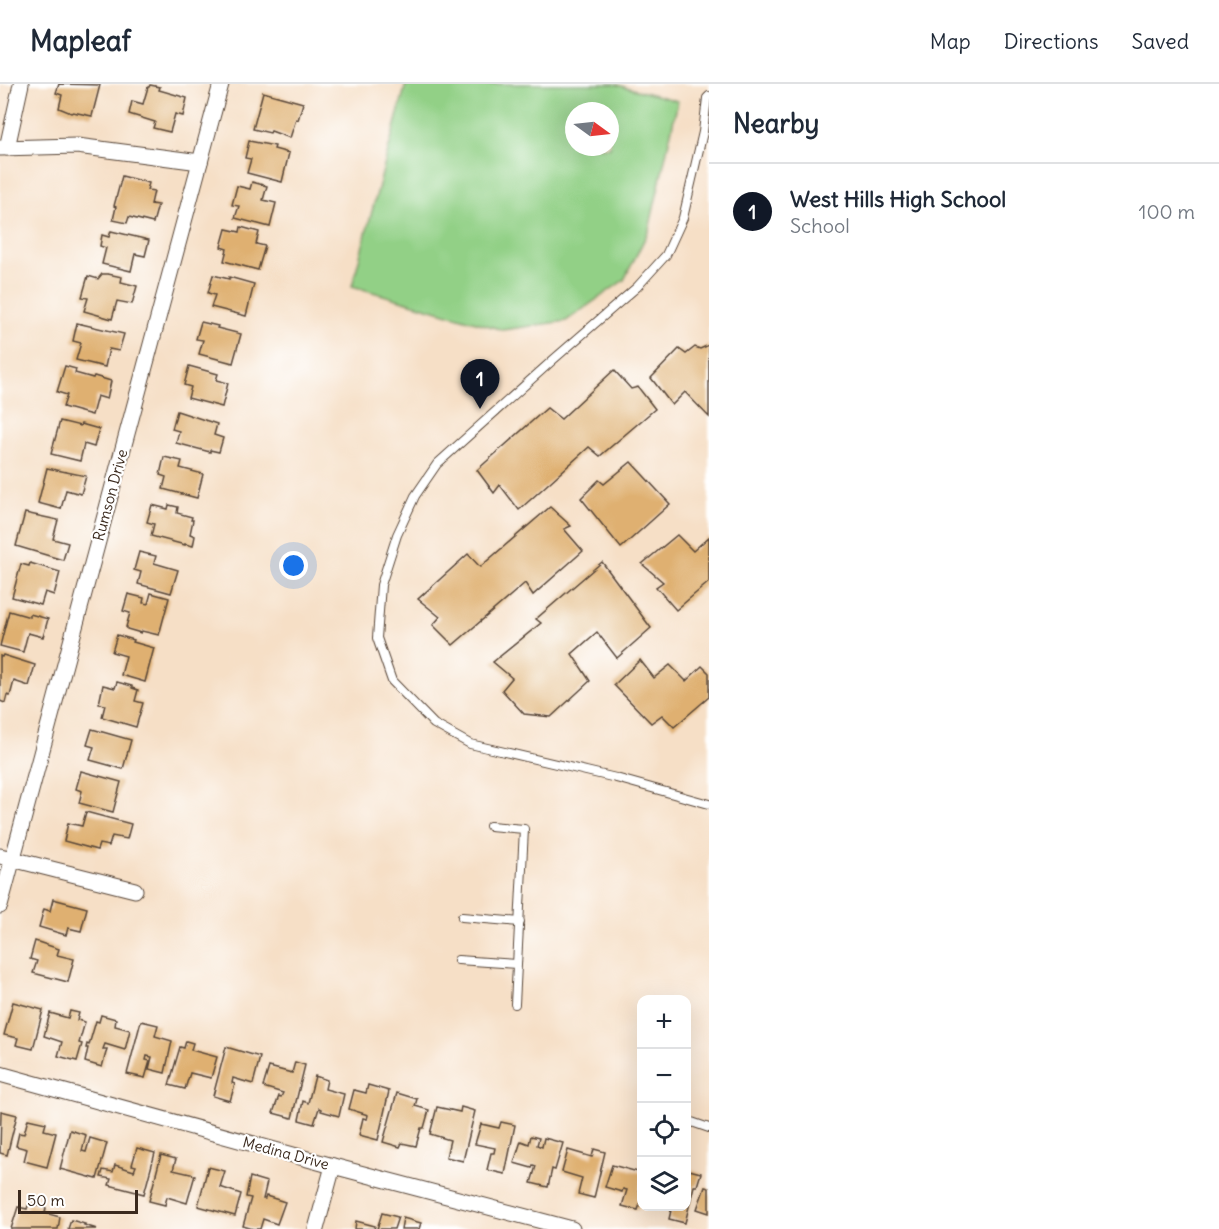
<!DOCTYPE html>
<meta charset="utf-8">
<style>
:root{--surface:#fff;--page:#f6f6f7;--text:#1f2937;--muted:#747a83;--line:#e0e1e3;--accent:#111827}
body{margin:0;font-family:Delius,sans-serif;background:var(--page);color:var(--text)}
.controls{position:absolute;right:18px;bottom:18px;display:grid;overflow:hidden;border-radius:12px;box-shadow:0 6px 24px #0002}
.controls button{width:54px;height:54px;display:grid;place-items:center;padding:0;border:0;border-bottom:2px solid var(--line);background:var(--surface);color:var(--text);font:30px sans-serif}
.compass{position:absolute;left:565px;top:18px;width:54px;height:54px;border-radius:50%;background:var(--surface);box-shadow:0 6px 24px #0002;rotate:105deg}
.scale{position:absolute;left:18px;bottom:15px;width:120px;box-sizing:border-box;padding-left:6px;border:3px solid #3b2a1e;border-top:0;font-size:16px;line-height:21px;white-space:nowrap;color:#3b2a1e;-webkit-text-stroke:4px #fff;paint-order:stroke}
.you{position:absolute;left:294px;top:482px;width:21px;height:21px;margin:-15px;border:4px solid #fff;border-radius:50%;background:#1a73e8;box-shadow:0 0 0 9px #1a73e833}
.badge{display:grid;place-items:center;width:39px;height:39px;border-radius:50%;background:var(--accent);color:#fff;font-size:20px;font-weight:700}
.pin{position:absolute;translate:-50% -50px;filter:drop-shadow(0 2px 3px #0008)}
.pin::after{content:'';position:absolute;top:32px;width:21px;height:18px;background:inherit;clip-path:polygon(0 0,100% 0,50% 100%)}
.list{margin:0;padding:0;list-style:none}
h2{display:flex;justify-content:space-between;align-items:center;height:78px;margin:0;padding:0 24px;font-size:26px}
h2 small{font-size:20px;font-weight:400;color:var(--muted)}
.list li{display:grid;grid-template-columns:39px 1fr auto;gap:18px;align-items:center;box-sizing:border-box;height:96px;padding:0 24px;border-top:2px solid var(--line)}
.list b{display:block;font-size:22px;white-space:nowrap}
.list p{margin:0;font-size:20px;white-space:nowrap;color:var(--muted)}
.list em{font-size:20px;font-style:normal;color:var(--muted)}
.icon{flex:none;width:33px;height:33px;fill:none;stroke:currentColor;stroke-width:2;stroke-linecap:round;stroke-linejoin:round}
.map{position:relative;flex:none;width:709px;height:1145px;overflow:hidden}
header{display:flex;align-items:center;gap:36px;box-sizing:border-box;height:84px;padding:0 30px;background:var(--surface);border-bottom:2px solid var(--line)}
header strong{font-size:28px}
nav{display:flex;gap:33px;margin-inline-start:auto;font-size:21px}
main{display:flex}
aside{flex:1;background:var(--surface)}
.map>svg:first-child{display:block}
.green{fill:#92d086;stroke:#667d52;stroke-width:1.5;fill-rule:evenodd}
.building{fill:#dfb071}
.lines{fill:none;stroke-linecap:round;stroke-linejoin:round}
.service-casing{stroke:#574537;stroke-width:10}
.minor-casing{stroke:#574537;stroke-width:17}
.service{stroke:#fff;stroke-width:8}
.minor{stroke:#fff;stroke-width:15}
.labels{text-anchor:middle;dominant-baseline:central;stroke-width:4.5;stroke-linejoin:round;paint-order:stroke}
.street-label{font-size:15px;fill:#3b2a1e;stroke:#fff}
</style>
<header>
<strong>Mapleaf</strong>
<nav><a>Map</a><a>Directions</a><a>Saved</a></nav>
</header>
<main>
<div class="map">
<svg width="709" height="1145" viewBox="0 0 709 1145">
<rect width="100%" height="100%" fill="#fff"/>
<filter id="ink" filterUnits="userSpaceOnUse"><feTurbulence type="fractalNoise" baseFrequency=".0167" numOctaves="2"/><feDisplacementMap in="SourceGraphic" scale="12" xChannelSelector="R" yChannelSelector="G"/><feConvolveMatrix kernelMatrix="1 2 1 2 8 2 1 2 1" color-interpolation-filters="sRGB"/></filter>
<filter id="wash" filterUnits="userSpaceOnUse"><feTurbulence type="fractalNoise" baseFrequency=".008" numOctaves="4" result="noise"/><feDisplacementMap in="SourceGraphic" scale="24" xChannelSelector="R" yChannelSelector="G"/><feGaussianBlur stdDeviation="1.35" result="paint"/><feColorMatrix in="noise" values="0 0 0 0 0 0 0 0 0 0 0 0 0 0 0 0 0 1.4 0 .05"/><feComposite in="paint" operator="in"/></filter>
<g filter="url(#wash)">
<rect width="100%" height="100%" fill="#f6dfc6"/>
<path class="green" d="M 406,0 L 614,0 L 678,17 L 649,146 L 624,196 L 566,237 L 503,246 L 352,202 ZM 574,27 L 610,27 L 610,63 L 574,63 Z"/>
<g id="blocks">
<g class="building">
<path d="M 59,0 L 100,1 L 92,32 L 73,28 L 71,29 L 59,24 L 62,11 L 56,9 Z"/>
<path d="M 150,1 L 160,3 L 159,6 L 187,14 L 183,32 L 175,30 L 170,48 L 153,44 L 155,38 L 129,30 L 132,17 L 143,20 L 148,3 L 149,3 Z"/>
<path d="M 263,8 L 303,19 L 298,36 L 296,35 L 290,54 L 271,47 L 270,49 L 253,45 Z"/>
<path d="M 249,57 L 275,62 L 274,65 L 289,69 L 282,98 L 247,89 L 251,75 L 245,74 Z"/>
<path d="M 122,92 L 149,99 L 147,106 L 154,107 L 151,120 L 158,121 L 153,139 L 129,133 L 127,139 L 113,136 L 116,123 L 114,122 Z"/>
<path d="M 252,98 L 267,102 L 263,116 L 276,119 L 270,143 L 235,134 L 239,122 L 232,121 L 237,102 L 250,105 Z"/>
<path d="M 241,143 L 259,148 L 256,160 L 265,162 L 258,186 L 224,177 L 227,165 L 221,163 L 226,145 L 240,148 Z"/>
<path d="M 111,147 L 149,156 L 145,172 L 135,170 L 131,187 L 102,180 L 106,164 L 100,162 L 102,151 L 109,153 Z"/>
<path d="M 102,190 L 108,190 L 122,193 L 121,198 L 137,202 L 132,220 L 117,217 L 112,235 L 84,227 L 88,214 L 82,213 L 88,192 L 98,195 Z"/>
<path d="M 213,191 L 229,195 L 229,193 L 254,200 L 246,232 L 211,223 L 215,211 L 208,209 Z"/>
<path d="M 201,238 L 218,242 L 217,244 L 241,250 L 233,279 L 199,270 L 203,256 L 196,255 Z"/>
<path d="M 77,239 L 124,250 L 119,267 L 109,265 L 105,283 L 76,276 L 81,259 L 73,257 Z"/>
<path d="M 709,261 L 709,333 L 685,308 L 672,321 L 651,294 L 679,265 L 686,270 L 695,263 L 700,265 Z"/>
<path d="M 65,282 L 76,285 L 75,289 L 93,294 L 94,292 L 111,297 L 107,315 L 97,312 L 92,331 L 63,323 L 67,311 L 57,308 Z"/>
<path d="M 189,282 L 218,290 L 216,296 L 228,299 L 222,323 L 188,314 L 191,303 L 184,301 Z"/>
<path d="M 614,286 L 631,305 L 638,303 L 655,325 L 600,372 L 589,363 L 519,426 L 500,401 L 494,409 L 477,386 L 547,324 L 561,335 Z"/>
<path d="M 177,327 L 217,340 L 214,351 L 223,354 L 219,368 L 210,366 L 210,368 L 176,359 L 179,347 L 172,345 Z"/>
<path d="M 60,337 L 80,342 L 81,340 L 99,345 L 94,363 L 84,360 L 80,377 L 51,370 Z"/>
<path d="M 164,373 L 182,377 L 180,384 L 203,390 L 197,414 L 163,405 L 166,393 L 160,391 Z"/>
<path d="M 631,378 L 670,420 L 621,464 L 581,414 L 599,396 L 604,400 Z"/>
<path d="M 47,384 L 86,392 L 81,410 L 66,406 L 61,425 L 38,419 Z"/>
<path d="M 152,421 L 168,425 L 169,421 L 178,423 L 177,429 L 192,433 L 191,436 L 193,436 L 190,450 L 195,452 L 193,462 L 185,460 L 185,461 L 151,452 L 154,440 L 147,438 Z"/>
<path d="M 550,423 L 571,442 L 564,445 L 583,467 L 533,511 L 525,499 L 453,561 L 433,541 L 440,533 L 418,515 L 468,470 L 480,483 Z"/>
<path d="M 25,429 L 58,436 L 53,455 L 68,459 L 63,476 L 16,462 Z"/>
<path d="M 677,451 L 693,467 L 709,453 L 709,498 L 676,526 L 656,503 L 663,498 L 642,480 Z"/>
<path d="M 139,468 L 156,472 L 154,479 L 178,486 L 171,509 L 138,500 L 141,488 L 134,486 Z"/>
<path d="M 602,478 L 651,544 L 617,574 L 597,548 L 572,570 L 590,597 L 551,633 L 524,630 L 502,606 L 512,594 L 493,578 L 541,539 L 536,535 Z"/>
<path d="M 30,479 L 60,488 L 54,511 L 45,508 L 41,521 L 12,513 L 21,480 L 29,482 Z"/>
<path d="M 151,509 L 169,514 L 159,551 L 142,547 L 141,549 L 127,545 L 127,543 L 126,543 L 130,529 L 123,527 L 128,510 L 144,514 L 143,519 L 148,520 Z"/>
<path d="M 9,527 L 30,533 L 30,530 L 48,535 L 43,553 L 28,549 L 23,568 L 0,562 Z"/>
<path d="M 117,551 L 134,556 L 133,558 L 154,564 L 145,598 L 121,591 L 126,572 L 112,568 Z"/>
<path d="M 3,571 L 35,581 L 29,602 L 14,597 L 10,612 L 7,611 L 5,619 L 0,617 L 0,572 L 2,573 Z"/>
<path d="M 640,576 L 654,594 L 670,581 L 686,597 L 702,582 L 709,589 L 709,613 L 674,643 L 662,631 L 651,639 L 614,601 Z"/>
<path d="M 117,598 L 132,602 L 132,604 L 138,606 L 135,617 L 143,619 L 136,643 L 102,633 L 105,621 L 99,620 L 103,601 L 115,604 Z"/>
<path d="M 92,645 L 131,656 L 123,685 L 90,676 L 94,663 L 87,661 Z"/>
<path d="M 81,687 L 121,698 L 113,728 L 79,719 L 82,707 L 76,705 Z"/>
<path d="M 86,728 L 131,740 L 127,755 L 112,752 L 109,762 L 99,760 L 97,766 L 64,757 L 68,739 L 82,742 Z"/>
<path d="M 53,815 L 87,824 L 81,847 L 68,844 L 66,851 L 39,843 L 44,825 L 50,827 Z"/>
<path d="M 35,857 L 59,865 L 57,871 L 74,875 L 68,898 L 33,889 L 37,877 L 30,875 Z"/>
<path d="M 13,918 L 43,926 L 33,965 L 16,961 L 18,954 L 4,951 Z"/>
<path d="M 70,927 L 79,929 L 77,936 L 85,938 L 79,959 L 82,960 L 77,977 L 58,972 L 62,958 L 44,952 L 50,929 L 68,934 Z"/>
<path d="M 101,931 L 116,935 L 115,942 L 130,946 L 125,966 L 105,960 L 103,965 L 107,965 L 102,983 L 85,978 L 88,964 L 86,964 L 87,960 L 89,961 L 96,937 L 99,938 Z"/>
<path d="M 141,937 L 158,941 L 155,952 L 172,957 L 165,989 L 149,985 L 152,973 L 147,972 L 146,976 L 150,977 L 145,994 L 127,990 Z"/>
<path d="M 186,957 L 193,959 L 191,966 L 217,973 L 211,994 L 190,989 L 185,1005 L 169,1001 L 180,963 L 184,964 Z"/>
<path d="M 226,963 L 260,973 L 253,1000 L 233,994 L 232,999 L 235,1000 L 230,1017 L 213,1012 Z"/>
<path d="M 295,978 L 305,981 L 292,1034 L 273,1029 L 279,1012 L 281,1013 L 283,1009 L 263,1003 L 269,983 L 292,989 Z"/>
<path d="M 315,992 L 327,996 L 325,1005 L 344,1010 L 339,1032 L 321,1027 L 321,1025 L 319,1024 L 314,1040 L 299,1036 L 303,1017 L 308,1019 Z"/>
<path d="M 368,1001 L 389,1007 L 378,1056 L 359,1051 L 363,1034 L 367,1035 L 368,1031 L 349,1025 L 354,1006 L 366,1009 Z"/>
<path d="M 397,1009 L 417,1015 L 415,1022 L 429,1026 L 424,1044 L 421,1044 L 416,1062 L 402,1059 L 400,1063 L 383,1058 Z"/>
<path d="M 437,1023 L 460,1028 L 461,1023 L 475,1027 L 463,1077 L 446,1073 L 450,1056 L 430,1050 Z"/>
<path d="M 1,1027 L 17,1031 L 7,1071 L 0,1069 Z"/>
<path d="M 28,1035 L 46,1039 L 44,1046 L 56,1049 L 47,1083 L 24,1077 L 27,1065 L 16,1062 L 19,1049 L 24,1050 Z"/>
<path d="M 501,1038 L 515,1041 L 505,1090 L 487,1086 L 491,1069 L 494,1069 L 495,1064 L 475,1060 L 481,1040 L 499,1044 Z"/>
<path d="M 70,1046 L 86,1051 L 82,1067 L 86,1068 L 90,1054 L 107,1059 L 97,1095 L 60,1085 Z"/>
<path d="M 531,1052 L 539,1054 L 537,1061 L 542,1063 L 544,1054 L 563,1059 L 555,1086 L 552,1085 L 548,1103 L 531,1099 L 536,1082 L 533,1081 L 532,1084 L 514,1079 L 521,1057 L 529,1060 Z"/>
<path d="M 137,1064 L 155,1069 L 144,1110 L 109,1101 L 111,1095 L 101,1093 L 103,1086 L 113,1088 L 115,1081 L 134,1087 L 136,1082 L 132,1081 Z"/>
<path d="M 594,1065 L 605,1068 L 594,1114 L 578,1110 L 582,1094 L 562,1088 L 568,1066 L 592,1073 Z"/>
<path d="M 161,1071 L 176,1075 L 173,1086 L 195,1091 L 187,1119 L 167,1113 L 165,1121 L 149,1117 Z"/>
<path d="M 612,1081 L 642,1089 L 642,1098 L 639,1107 L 642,1108 L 642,1114 L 638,1126 L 622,1122 L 627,1106 L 623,1105 L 622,1108 L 605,1103 Z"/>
<path d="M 208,1083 L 225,1087 L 220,1103 L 241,1110 L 235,1132 L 198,1122 Z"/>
<path d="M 689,1086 L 701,1089 L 697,1102 L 694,1102 L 685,1139 L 669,1135 L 672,1122 L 686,1122 L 686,1092 L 688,1092 Z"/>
<path d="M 250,1093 L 267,1098 L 263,1115 L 265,1115 L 266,1112 L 285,1118 L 277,1140 L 263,1135 L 260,1145 L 253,1145 L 243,1142 L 251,1114 L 246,1113 Z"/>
<path d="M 705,1103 L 709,1104 L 709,1129 L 697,1125 Z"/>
<path d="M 29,1119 L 46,1124 L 45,1129 L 60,1133 L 58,1145 L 11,1145 L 18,1123 L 27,1125 Z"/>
<path d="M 382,1129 L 398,1133 L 394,1145 L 377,1145 Z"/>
<path d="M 403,1134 L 421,1139 L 419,1145 L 401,1145 Z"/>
<path d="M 71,1136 L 85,1140 L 84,1141 L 97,1145 L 68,1145 Z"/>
<path d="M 356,1137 L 375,1142 L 374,1145 L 355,1145 Z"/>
</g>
</g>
</g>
<g filter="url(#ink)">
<use href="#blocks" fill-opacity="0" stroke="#574537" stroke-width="1.5"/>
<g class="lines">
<defs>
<g id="service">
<path d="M 709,12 L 707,14 L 703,48 L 683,134 L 666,171 L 637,203 L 554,275 L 437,380 L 415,412 L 397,451 L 381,501 L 377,554 L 392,597 L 434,640 L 470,660 L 616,694 L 709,720"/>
<path d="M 490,742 L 524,745 L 515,920"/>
<path d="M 462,833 L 520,838"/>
<path d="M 458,876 L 517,880"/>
<path d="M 686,1036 L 709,1044"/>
</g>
<g id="minor">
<path d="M 0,64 L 77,62 L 200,78"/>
<path d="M 7,64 L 21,0"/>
<path d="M 0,772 L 135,806"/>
<path d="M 0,822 L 221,0"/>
<path d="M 0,990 L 333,1082 L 572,1145"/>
<path d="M 316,1145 L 333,1082"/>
</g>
</defs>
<use href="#service" class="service-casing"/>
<use href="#minor" class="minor-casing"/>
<use href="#service" class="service"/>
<use href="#minor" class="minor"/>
</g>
</g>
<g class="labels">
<g class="street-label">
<text transform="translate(110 411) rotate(-75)">Rumson Drive</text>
<text transform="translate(286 1069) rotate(15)">Medina Drive</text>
</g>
</g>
</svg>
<div class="controls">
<button>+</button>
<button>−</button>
<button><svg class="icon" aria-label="locate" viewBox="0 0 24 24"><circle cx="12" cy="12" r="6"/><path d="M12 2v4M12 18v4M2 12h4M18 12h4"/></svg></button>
<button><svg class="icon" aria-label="layers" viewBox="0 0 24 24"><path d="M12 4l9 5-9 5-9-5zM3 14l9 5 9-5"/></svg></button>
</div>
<svg class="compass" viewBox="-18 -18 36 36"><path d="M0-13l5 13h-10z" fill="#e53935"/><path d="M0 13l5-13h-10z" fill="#747a83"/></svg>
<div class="scale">50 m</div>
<div class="you"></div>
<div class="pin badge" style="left:480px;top:325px">1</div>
</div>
<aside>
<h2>Nearby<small></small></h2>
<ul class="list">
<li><span class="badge">1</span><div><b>West Hills High School</b><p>School</p></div><em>100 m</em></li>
</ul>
</aside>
</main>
